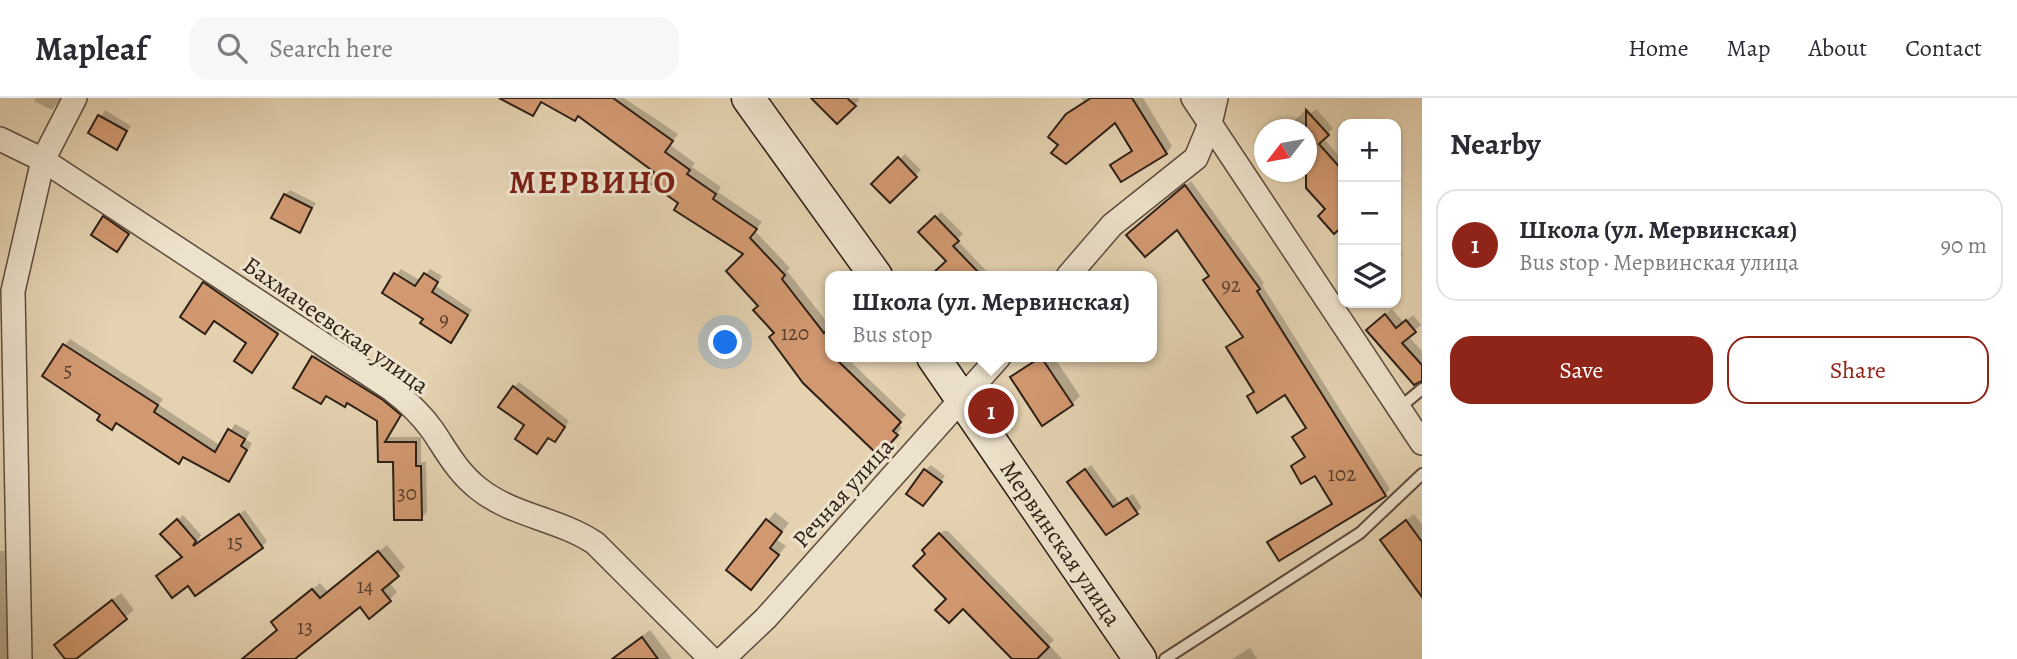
<!DOCTYPE html>
<meta charset="utf-8">
<style>
:root{--surface:#fff;--page:#f7f7f7;--text:#2b2b33;--muted:#7c7c81;--line:#e1e1e2;--accent:#8f2418}
body{margin:0;font-family:Alegreya,serif;background:var(--page);color:var(--text)}
.controls{position:absolute;right:21px;top:21px;display:grid;overflow:hidden;border-radius:14px;box-shadow:0 2px 5px #0004}
.controls button{width:63px;height:63px;display:grid;place-items:center;padding:0;border:0;border-bottom:2px solid var(--line);background:var(--surface);color:var(--text);font:35px sans-serif}
.compass{position:absolute;left:1254px;top:21px;width:63px;height:63px;border-radius:50%;background:var(--surface);box-shadow:0 2px 5px #0004;rotate:239deg}
.you{position:absolute;left:726px;top:245px;width:24px;height:24px;margin:-18px;border:5px solid #fff;border-radius:50%;background:#1a73e8;box-shadow:0 0 0 10px #1a73e833}
.badge{display:grid;place-items:center;width:46px;height:46px;border-radius:50%;background:var(--accent);color:#fff;font-size:23px;font-weight:700}
.pin{position:absolute;translate:-50% -50%;border:4px solid #fff;box-shadow:0 2px 7px #0006}
.popup{position:absolute;left:825px;top:173px;width:332px;height:91px;box-sizing:border-box;display:grid;place-content:center;border-radius:14px;background:var(--surface);filter:drop-shadow(0 2px 5px #0005);font-size:23px;white-space:nowrap;color:var(--muted)}
.popup b{font-size:26px;color:var(--text)}
.popup::after{content:'';position:absolute;left:50%;top:100%;margin-left:-14px;border:14px solid transparent;border-top-color:var(--surface)}
.list{margin:0;padding:0;list-style:none}
h2{display:flex;justify-content:space-between;align-items:center;height:91px;margin:0;padding:0 28px;font-size:30px}
h2 small{font-size:23px;font-weight:400;color:var(--muted)}
.list li{display:grid;grid-template-columns:46px 1fr auto;gap:21px;align-items:center;box-sizing:border-box;height:112px;margin:0 14px 14px;padding:0 14px;border:2px solid var(--line);border-radius:21px}
.list b{display:block;font-size:26px;white-space:nowrap}
.list p{margin:0;font-size:23px;white-space:nowrap;color:var(--muted)}
.list em{font-size:23px;font-style:normal;color:var(--muted)}
.actions{display:flex;gap:14px;padding:21px 28px}
.actions a{flex:1;padding:16px 0;border:2px solid var(--accent);border-radius:21px;text-align:center;font-size:24px;color:var(--accent)}
.actions .main{background:var(--accent);color:#fff}
.icon{flex:none;width:38px;height:38px;fill:none;stroke:currentColor;stroke-width:2;stroke-linecap:round;stroke-linejoin:round}
.map{position:relative;flex:none;width:1422px;height:561px;overflow:hidden}
header{display:flex;align-items:center;gap:42px;box-sizing:border-box;height:98px;padding:0 35px;background:var(--surface);border-bottom:2px solid var(--line)}
header strong{font-size:33px}
nav{display:flex;gap:38px;margin-inline-start:auto;font-size:24px}
.search{width:490px;height:63px;background:var(--page);display:flex;align-items:center;gap:18px;box-sizing:border-box;padding:0 24px;border-radius:21px;color:var(--muted);font-size:26px}
main{display:flex}
aside{flex:1;background:var(--surface)}
.map>svg:first-child{display:block}
.shadow{fill:#0003}
.building{fill:#d29971;stroke:#2e2016;stroke-width:2}
.lines{fill:none;stroke-linecap:round;stroke-linejoin:round}
.lane-casing{stroke:#5c4c3d;stroke-width:14}
.street-casing{stroke:#5c4c3d;stroke-width:26}
.secondary-casing{stroke:#2e2016;stroke-width:35}
.lane{stroke:#ede2cc;stroke-width:10}
.street{stroke:#ede2cc;stroke-width:23}
.secondary{stroke:#ede2cc;stroke-width:32}
.labels{text-anchor:middle;dominant-baseline:central;stroke-width:6;stroke-linejoin:round;paint-order:stroke}
.number-label{font-size:21px;fill:#573e2d}
.street-label{font-size:24px;fill:#2e2016;stroke:#ede2cc}
.district-label{font-size:32px;font-weight:bold;letter-spacing:2px;fill:#7a1f14;stroke:#ede2cc}
</style>
<header>
<strong>Mapleaf</strong>
<div class="search"><svg class="icon" aria-label="search" viewBox="0 0 24 24"><circle cx="10" cy="10" r="6"/><path d="M15 15l6 6"/></svg>Search here</div>
<nav><a>Home</a><a>Map</a><a>About</a><a>Contact</a></nav>
</header>
<main>
<div class="map">
<svg width="1422" height="561" viewBox="0 0 1422 561">
<rect width="100%" height="100%" fill="#e4d2b1"/>
<filter id="stains"><feTurbulence type="fractalNoise" baseFrequency=".00286" numOctaves="4"/><feColorMatrix values="0 0 0 0 .2 0 0 0 0 .09 0 0 0 0 .02 0 0 0 .5 -.17"/></filter>
<radialGradient id="worn" r=".72"><stop offset=".6" stop-color="#630" stop-opacity="0"/><stop offset="1" stop-color="#630" stop-opacity=".3"/></radialGradient>
<g class="shadow">
<path d="M 36,0 L 61,0 L 52,12 L 34,3 Z"/>
<path d="M 519,0 L 624,0 L 678,36 L 670,47 L 695,65 L 692,69 L 721,89 L 718,94 L 762,124 L 755,133 L 790,170 L 787,173 L 830,228 L 830,259 L 846,259 L 906,317 L 898,325 L 902,330 L 879,355 L 776,234 L 760,208 L 746,156 L 681,105 L 656,74 L 579,17 L 575,21 L 543,3 L 533,16 Z"/>
<path d="M 815,0 L 858,0 L 859,2 L 837,24 Z"/>
<path d="M 1082,0 L 1143,0 L 1172,48 L 1166,55 L 1112,67 L 1133,52 L 1115,22 L 1060,46 L 1067,18 L 1084,4 Z"/>
<path d="M 1307,11 L 1311,15 L 1316,11 L 1333,30 L 1323,40 L 1343,62 L 1343,125 L 1334,134 L 1307,32 L 1284,32 Z"/>
<path d="M 105,12 L 131,28 L 117,49 L 91,34 Z"/>
<path d="M 905,56 L 921,72 L 890,102 L 874,86 Z"/>
<path d="M 1191,83 L 1264,185 L 1262,187 L 1390,391 L 1385,397 L 1270,444 L 1333,404 L 1315,375 L 1293,368 L 1307,358 L 1295,339 L 1307,329 L 1286,295 L 1249,299 L 1255,293 L 1228,250 L 1244,238 L 1210,177 L 1177,129 L 1134,131 Z"/>
<path d="M 290,92 L 316,105 L 299,133 L 285,97 Z"/>
<path d="M 110,114 L 133,130 L 122,146 L 104,119 Z"/>
<path d="M 941,114 L 963,136 L 957,142 L 991,178 L 945,178 L 939,172 L 949,162 L 921,134 Z"/>
<path d="M 1396,149 L 1403,156 L 1396,164 Z"/>
<path d="M 401,171 L 421,183 L 430,171 L 442,178 L 436,188 L 472,212 L 451,243 L 425,220 L 384,194 Z"/>
<path d="M 210,180 L 282,230 L 252,273 L 248,244 L 204,185 Z"/>
<path d="M 1392,211 L 1404,225 L 1413,217 L 1421,227 L 1408,238 L 1422,253 L 1422,282 L 1375,225 Z"/>
<path d="M 70,241 L 163,301 L 159,307 L 221,348 L 235,326 L 250,334 L 246,342 L 252,345 L 235,376 L 229,382 L 117,324 L 112,330 L 64,248 Z"/>
<path d="M 318,254 L 405,311 L 388,339 L 421,339 L 421,364 L 426,364 L 427,414 L 421,420 L 394,362 L 380,362 L 379,322 L 348,304 L 327,296 L 321,304 L 313,259 Z"/>
<path d="M 1039,259 L 1054,259 L 1080,298 L 1072,306 L 1012,280 Z"/>
<path d="M 519,284 L 569,323 L 560,337 L 526,327 L 514,289 Z"/>
<path d="M 931,367 L 945,378 L 928,401 L 925,372 Z"/>
<path d="M 1091,367 L 1119,405 L 1133,396 L 1142,410 L 1107,435 L 1074,379 Z"/>
<path d="M 245,412 L 267,443 L 262,449 L 184,458 L 163,436 L 183,417 L 201,437 L 195,447 Z"/>
<path d="M 775,414 L 789,425 L 776,441 L 786,448 L 759,482 L 728,471 Z"/>
<path d="M 1414,416 L 1422,427 L 1422,481 L 1382,442 Z"/>
<path d="M 943,433 L 948,433 L 1054,542 L 1049,547 L 1062,561 L 1011,561 L 963,508 L 948,501 L 924,452 Z"/>
<path d="M 387,447 L 405,469 L 389,484 L 397,494 L 389,502 L 360,507 L 292,561 L 241,561 L 279,531 L 281,517 L 320,485 L 328,494 Z"/>
<path d="M 0,453 L 5,453 L 8,561 L 0,561 Z"/>
<path d="M 121,495 L 134,512 L 73,561 L 67,561 L 64,540 Z"/>
<path d="M 650,532 L 672,561 L 612,561 Z"/>
<path d="M 1250,550 L 1257,561 L 1232,561 Z"/>
</g>
<g class="building">
<path d="M 499,0 L 613,0 L 673,43 L 665,54 L 690,72 L 687,76 L 716,96 L 713,101 L 757,131 L 750,140 L 785,177 L 782,181 L 824,235 L 830,230 L 830,259 L 834,259 L 901,324 L 893,333 L 898,337 L 879,358 L 803,285 L 769,239 L 774,235 L 753,212 L 758,208 L 726,173 L 743,156 L 674,112 L 678,105 L 647,83 L 654,74 L 578,18 L 575,23 L 541,4 L 533,18 Z"/>
<path d="M 811,0 L 847,0 L 856,8 L 837,26 Z"/>
<path d="M 1091,0 L 1132,0 L 1167,56 L 1121,84 L 1110,67 L 1132,53 L 1115,25 L 1066,66 L 1051,55 L 1058,47 L 1048,39 L 1066,16 Z"/>
<path d="M 1306,12 L 1329,37 L 1319,46 L 1343,73 L 1343,128 L 1334,136 L 1318,118 L 1325,111 L 1306,90 Z"/>
<path d="M 98,17 L 127,33 L 117,52 L 88,35 Z"/>
<path d="M 898,59 L 917,79 L 890,105 L 871,86 Z"/>
<path d="M 1185,87 L 1260,191 L 1257,193 L 1386,398 L 1279,463 L 1267,444 L 1332,406 L 1315,378 L 1301,386 L 1291,368 L 1305,359 L 1292,339 L 1306,330 L 1285,297 L 1257,315 L 1247,298 L 1254,294 L 1226,249 L 1243,239 L 1203,182 L 1209,178 L 1177,132 L 1145,159 L 1126,137 Z"/>
<path d="M 284,96 L 312,110 L 300,135 L 271,120 Z"/>
<path d="M 103,118 L 129,136 L 117,154 L 91,137 Z"/>
<path d="M 935,118 L 959,143 L 953,148 L 982,178 L 930,178 L 946,163 L 918,134 Z"/>
<path d="M 394,175 L 415,188 L 424,175 L 438,184 L 432,194 L 468,217 L 451,245 L 420,225 L 423,221 L 382,195 Z"/>
<path d="M 203,184 L 278,236 L 252,275 L 234,263 L 246,245 L 214,223 L 205,236 L 180,219 Z"/>
<path d="M 1385,216 L 1396,230 L 1406,222 L 1416,234 L 1402,245 L 1422,267 L 1422,283 L 1414,287 L 1366,232 Z"/>
<path d="M 63,246 L 158,307 L 154,314 L 215,354 L 228,331 L 245,341 L 241,348 L 247,352 L 229,384 L 183,359 L 179,366 L 116,325 L 112,332 L 97,322 L 100,317 L 42,278 Z"/>
<path d="M 312,258 L 383,302 L 401,317 L 385,344 L 416,344 L 416,368 L 421,368 L 422,422 L 394,422 L 393,364 L 378,364 L 377,323 L 347,305 L 345,309 L 326,298 L 321,306 L 293,290 Z"/>
<path d="M 1041,259 L 1073,307 L 1042,328 L 1010,279 Z"/>
<path d="M 513,288 L 565,329 L 555,344 L 548,340 L 537,356 L 515,341 L 524,327 L 498,309 Z"/>
<path d="M 924,371 L 942,384 L 923,408 L 906,396 Z"/>
<path d="M 1085,371 L 1113,409 L 1127,400 L 1138,416 L 1106,437 L 1067,384 Z"/>
<path d="M 239,416 L 263,450 L 195,498 L 188,488 L 172,500 L 156,478 L 182,459 L 160,436 L 177,421 L 196,443 L 193,448 Z"/>
<path d="M 766,421 L 782,434 L 770,450 L 779,457 L 751,492 L 726,472 Z"/>
<path d="M 1406,422 L 1422,444 L 1422,499 L 1380,442 Z"/>
<path d="M 939,435 L 1049,549 L 1037,561 L 1012,561 L 963,511 L 949,525 L 935,512 L 946,501 L 913,468 L 925,456 L 922,452 Z"/>
<path d="M 378,453 L 399,478 L 382,492 L 391,503 L 369,521 L 360,509 L 295,561 L 242,561 L 277,532 L 271,524 L 312,491 L 320,500 Z"/>
<path d="M 112,502 L 127,521 L 76,561 L 65,561 L 54,547 Z"/>
<path d="M 642,539 L 658,561 L 612,561 Z"/>
</g>
<g class="lines">
<defs>
<g id="lane">
<path d="M 1398,311 L 1422,291"/>
<path d="M 1165,561 L 1360,435 L 1422,376"/>
</g>
<g id="street">
<path d="M 1193,0 L 1422,345"/>
<path d="M 0,41 L 43,62 L 391,291 C 407,303 421,316 433,333 C 447,354 458,375 479,391 C 513,418 559,421 595,445 L 711,561"/>
<path d="M 1068,178 L 1112,127 L 1196,60 L 1210,26 L 1216,0"/>
<path d="M 20,561 L 13,193 L 43,62 L 75,0"/>
<path d="M 723,561 L 766,520 L 999,259"/>
</g>
<g id="secondary">
<path d="M 748,0 L 876,178"/>
<path id="s1" d="M 933,259 L 1140,561"/>
</g>
</defs>
<use href="#lane" class="lane-casing"/>
<use href="#street" class="street-casing"/>
<use href="#secondary" class="secondary-casing"/>
<use href="#lane" class="lane"/>
<use href="#street" class="street"/>
<use href="#secondary" class="secondary"/>
</g>
<g class="labels">
<g class="number-label">
<text x="1231" y="187">92</text>
<text x="444" y="221">9</text>
<text x="795" y="235">120</text>
<text x="68" y="272">5</text>
<text x="1342" y="376">102</text>
<text x="407" y="395">30</text>
<text x="235" y="444">15</text>
<text x="365" y="488">14</text>
<text x="305" y="529">13</text>
</g>
<g class="street-label">
<text transform="translate(336 227) rotate(35)">Бахмачеевская улица</text>
<text transform="translate(843 395) rotate(-48)">Речная улица</text>
<text stroke="none"><textPath href="#s1" startOffset="226">Мервинская улица</textPath></text>
</g>
<g class="district-label">
<text x="593" y="84">МЕРВИНО</text>
</g>
</g>
<rect width="100%" height="100%" filter="url(#stains)"/>
<rect width="100%" height="100%" fill="url(#worn)"/>
</svg>
<div class="controls">
<button>+</button>
<button>−</button>
<button><svg class="icon" aria-label="layers" viewBox="0 0 24 24"><path d="M12 4l9 5-9 5-9-5zM3 14l9 5 9-5"/></svg></button>
</div>
<svg class="compass" viewBox="-18 -18 36 36"><path d="M0-13l5 13h-10z" fill="#e53935"/><path d="M0 13l5-13h-10z" fill="#7c7c81"/></svg>
<div class="you"></div>
<div class="pin badge" style="left:991px;top:313px">1</div>
<div class="popup"><b>Школа (ул. Мервинская)</b>Bus stop</div>
</div>
<aside>
<h2>Nearby<small></small></h2>
<ul class="list">
<li><span class="badge">1</span><div><b>Школа (ул. Мервинская)</b><p>Bus stop · Мервинская улица</p></div><em>90 m</em></li>
</ul>
<div class="actions"><a class="main">Save</a><a>Share</a></div>
</aside>
</main>
